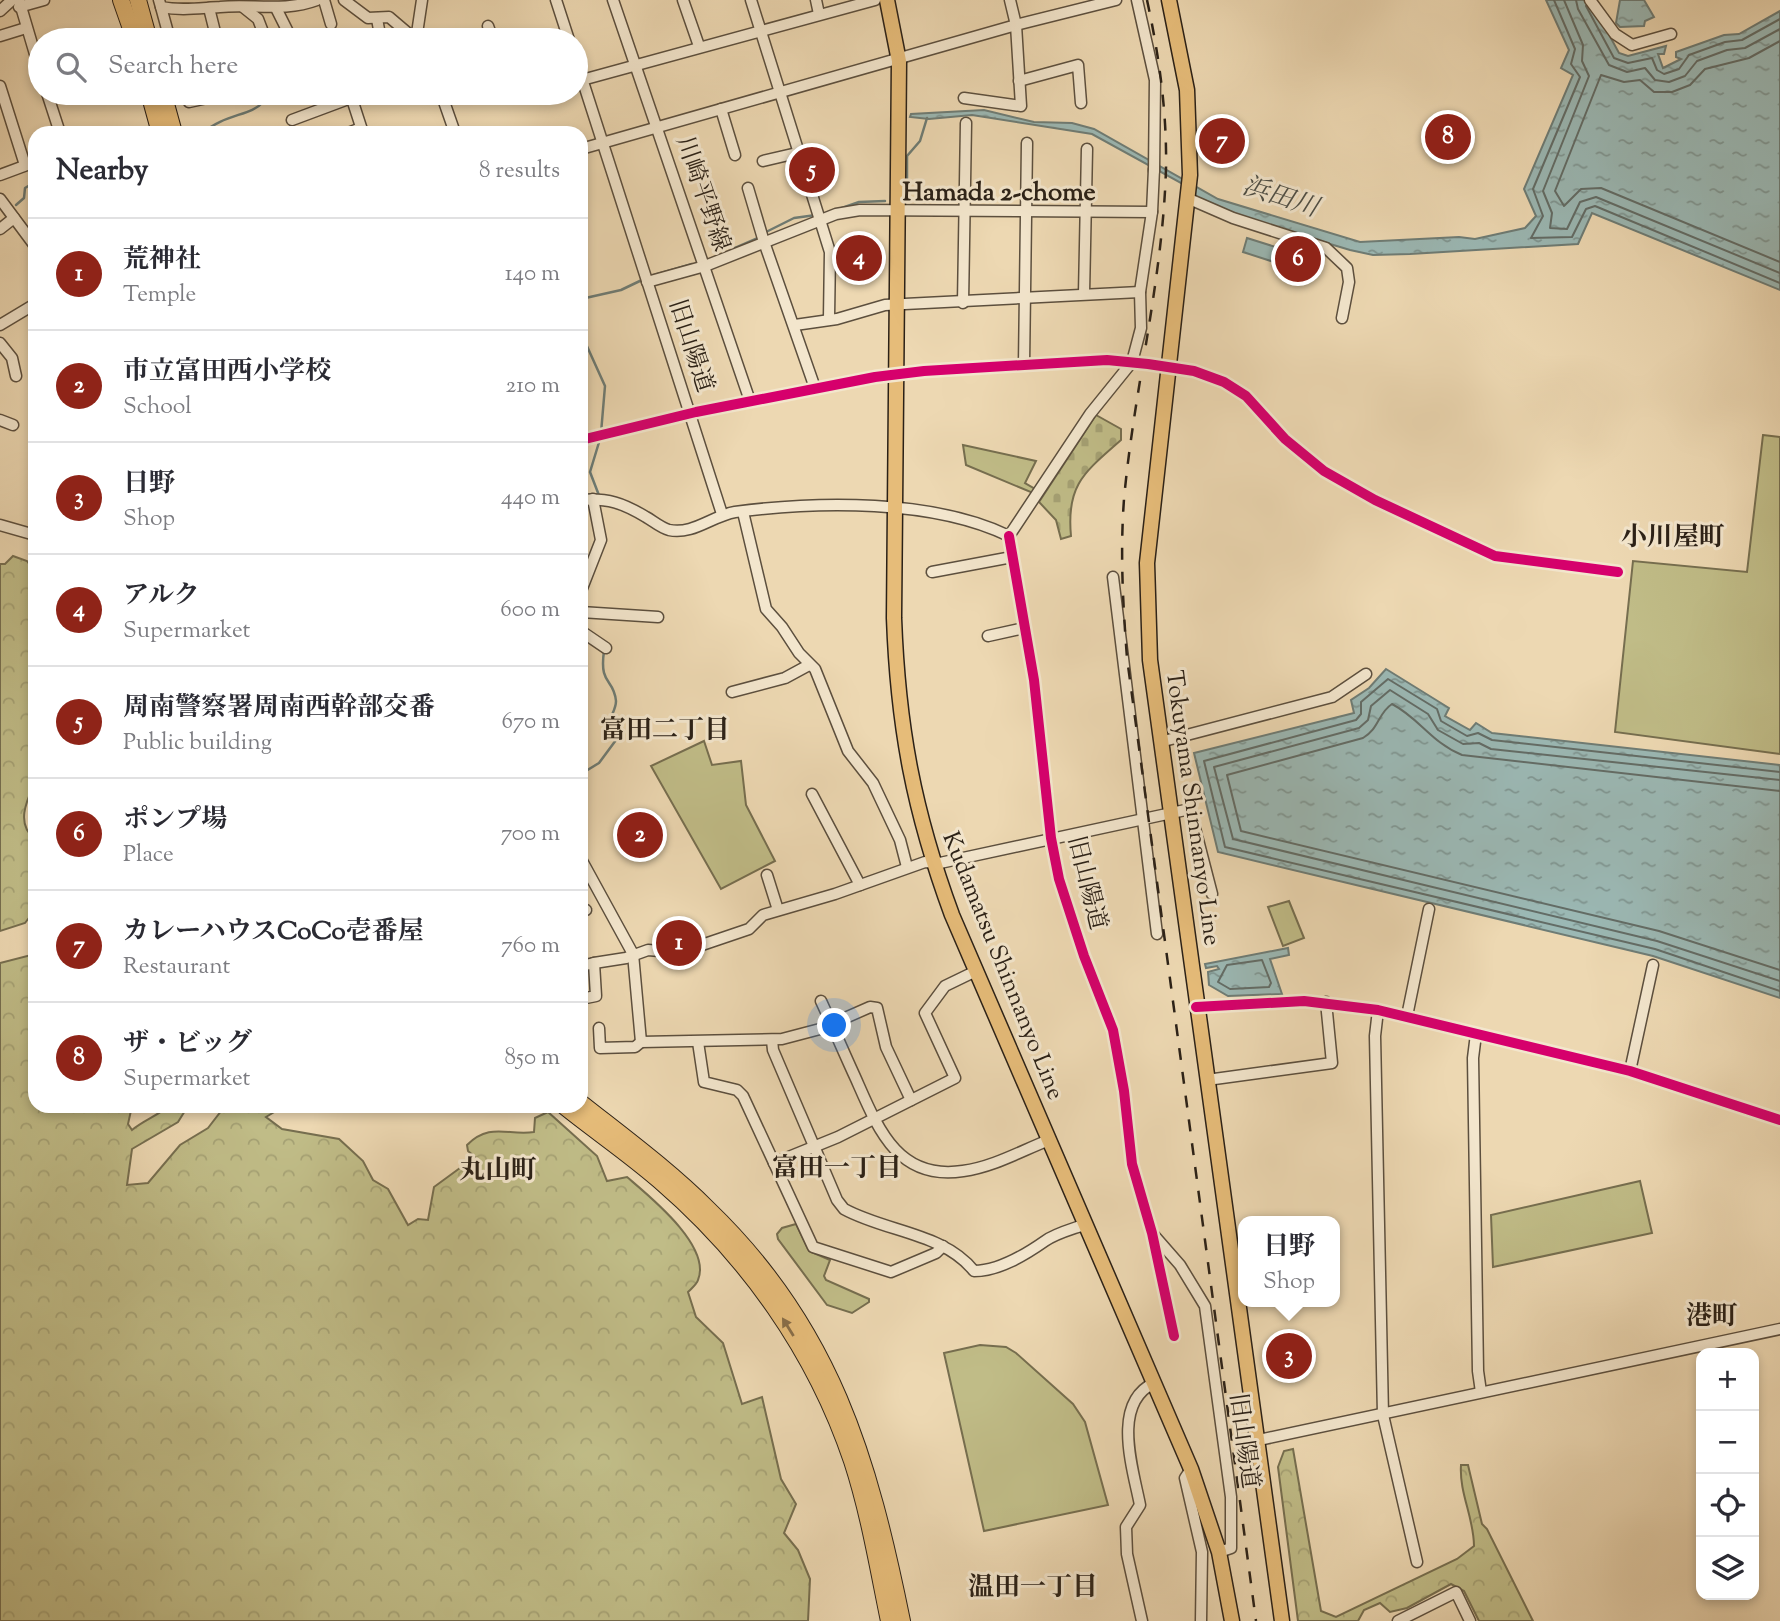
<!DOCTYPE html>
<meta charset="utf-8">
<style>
:root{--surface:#fff;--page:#f7f7f7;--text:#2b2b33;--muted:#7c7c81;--line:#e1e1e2;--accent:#8f2418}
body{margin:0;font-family:"Sorts Mill Goudy","Noto Serif JP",serif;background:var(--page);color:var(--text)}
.controls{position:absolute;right:21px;bottom:21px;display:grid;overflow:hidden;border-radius:14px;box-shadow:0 4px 10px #0003}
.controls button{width:63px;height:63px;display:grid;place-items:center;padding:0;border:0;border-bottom:2px solid var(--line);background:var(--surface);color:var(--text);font:35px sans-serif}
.you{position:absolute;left:835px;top:1026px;width:24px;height:24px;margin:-18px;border:5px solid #fff;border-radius:50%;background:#1a73e8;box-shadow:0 0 0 10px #1a73e833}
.badge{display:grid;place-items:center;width:46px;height:46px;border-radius:50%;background:var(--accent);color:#fff;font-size:23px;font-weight:700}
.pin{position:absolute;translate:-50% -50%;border:4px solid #fff;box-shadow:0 2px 7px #0006}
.popup{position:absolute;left:1238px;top:1216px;width:102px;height:91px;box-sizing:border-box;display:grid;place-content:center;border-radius:14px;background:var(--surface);filter:drop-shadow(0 2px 5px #0005);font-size:23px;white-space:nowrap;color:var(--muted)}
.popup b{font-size:26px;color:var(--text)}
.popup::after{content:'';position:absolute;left:50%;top:100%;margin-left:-14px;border:14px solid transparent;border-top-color:var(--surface)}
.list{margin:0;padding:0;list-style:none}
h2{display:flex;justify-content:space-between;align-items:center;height:91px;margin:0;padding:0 28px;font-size:30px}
h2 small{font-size:23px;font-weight:400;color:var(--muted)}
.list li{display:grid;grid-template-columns:46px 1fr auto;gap:21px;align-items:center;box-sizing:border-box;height:112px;padding:0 28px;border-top:2px solid var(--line)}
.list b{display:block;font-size:26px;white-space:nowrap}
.list p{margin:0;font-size:23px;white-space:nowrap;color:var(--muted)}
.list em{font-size:23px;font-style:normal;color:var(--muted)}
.icon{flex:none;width:38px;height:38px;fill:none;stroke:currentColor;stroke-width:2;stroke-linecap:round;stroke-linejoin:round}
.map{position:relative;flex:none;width:1780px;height:1621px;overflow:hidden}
.search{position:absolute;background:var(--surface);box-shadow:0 4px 10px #0003;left:28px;top:28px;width:560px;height:77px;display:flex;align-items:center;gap:18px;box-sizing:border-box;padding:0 24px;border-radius:38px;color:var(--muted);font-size:26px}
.panel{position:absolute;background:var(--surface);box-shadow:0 4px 10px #0003;left:28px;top:126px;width:560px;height:987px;border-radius:21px}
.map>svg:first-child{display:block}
.forest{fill:url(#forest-crowns);stroke:#766e4f;stroke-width:2}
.cemetery{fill:url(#cemetery-stones);stroke:#766e4f;stroke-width:2}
.park{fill:#c0bc87;stroke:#766e4f;stroke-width:2}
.water{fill:url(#water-ripples);stroke:#6e7c75;stroke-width:2}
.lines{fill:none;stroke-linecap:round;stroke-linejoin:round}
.shore{stroke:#636c66;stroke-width:2}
.stream{stroke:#6e7c75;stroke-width:2.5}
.minor-casing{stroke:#5c4f3e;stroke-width:13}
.major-casing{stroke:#2b2117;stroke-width:17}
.highway-casing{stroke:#2b2117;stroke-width:18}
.minor{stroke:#f3e6cd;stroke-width:10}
.major{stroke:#e6bc79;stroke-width:14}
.highway{stroke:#e6bc79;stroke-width:16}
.rail{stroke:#2b2117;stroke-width:2.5;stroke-dasharray:12 12;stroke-linecap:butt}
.cycleway-casing{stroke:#f3e6cd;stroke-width:15}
.cycleway{stroke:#d6006c;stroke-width:10}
.oneway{fill:#886e48}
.labels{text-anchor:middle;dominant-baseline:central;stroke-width:6;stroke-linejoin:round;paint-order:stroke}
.street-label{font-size:24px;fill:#2b2117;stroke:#f3e6cd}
.neighbourhood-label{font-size:26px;font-weight:bold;fill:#2b2117;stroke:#f3e6cd}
.water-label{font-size:26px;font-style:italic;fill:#4d4e46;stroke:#f3e6cd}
</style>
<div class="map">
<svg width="1780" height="1621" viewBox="0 0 1780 1621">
<defs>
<pattern id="forest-crowns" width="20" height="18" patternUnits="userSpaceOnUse" patternTransform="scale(1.75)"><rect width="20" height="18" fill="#c0bc87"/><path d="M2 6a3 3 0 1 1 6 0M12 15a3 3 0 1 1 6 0" fill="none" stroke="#a5a174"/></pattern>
<pattern id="cemetery-stones" width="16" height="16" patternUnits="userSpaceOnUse" patternTransform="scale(1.75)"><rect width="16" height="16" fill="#c0bc87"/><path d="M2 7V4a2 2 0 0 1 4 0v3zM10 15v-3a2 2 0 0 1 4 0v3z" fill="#a5a174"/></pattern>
<pattern id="water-ripples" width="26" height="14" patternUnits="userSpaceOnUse" patternTransform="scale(1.75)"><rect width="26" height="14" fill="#9bb8b4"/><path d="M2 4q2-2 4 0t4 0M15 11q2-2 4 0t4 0" fill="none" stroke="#7f9591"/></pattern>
</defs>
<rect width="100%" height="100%" fill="#edd8b2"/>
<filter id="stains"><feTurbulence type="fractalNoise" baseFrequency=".00286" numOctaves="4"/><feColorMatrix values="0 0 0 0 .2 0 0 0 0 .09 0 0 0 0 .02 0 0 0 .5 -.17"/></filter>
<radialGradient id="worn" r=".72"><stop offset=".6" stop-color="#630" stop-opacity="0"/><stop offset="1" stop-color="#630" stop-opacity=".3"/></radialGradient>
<g class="forest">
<path d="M 13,556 L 27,561 L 35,572 L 35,782 C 27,800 15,824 35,839 L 35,910 L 25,923 L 0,931 L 0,564 L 5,564 Z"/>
<path d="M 35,954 L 35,1106 L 132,1106 L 128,1124 L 132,1130 C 144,1120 161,1114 168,1106 L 188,1106 L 178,1122 L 132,1149 L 127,1185 L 148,1183 L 180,1145 L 208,1128 L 225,1106 L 296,1106 L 281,1108 L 266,1117 L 282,1129 L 339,1139 L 363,1161 L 373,1180 L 388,1189 L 408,1225 L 418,1219 L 428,1220 L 434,1187 L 475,1157 L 468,1151 L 467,1145 C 490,1122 508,1136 534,1132 L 535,1118 L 548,1112 L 597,1156 L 607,1181 L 627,1177 C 649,1196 712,1246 698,1280 C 697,1284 691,1289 688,1292 L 696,1317 L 723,1343 L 742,1404 L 762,1397 L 781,1479 L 796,1504 L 784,1533 L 798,1550 L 810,1579 L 808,1621 L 0,1621 L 0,963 Z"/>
<path d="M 1293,1449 L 1321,1611 L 1336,1617 L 1457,1559 L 1474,1546 C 1474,1518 1459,1493 1461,1465 L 1468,1465 L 1482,1524 L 1487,1529 L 1533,1621 L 1479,1621 L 1464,1591 L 1451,1584 L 1407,1608 L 1390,1612 L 1380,1603 L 1364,1610 L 1358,1621 L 1298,1621 L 1278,1467 L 1284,1451 Z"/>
</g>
<path class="cemetery" d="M 1096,415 L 1121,429 L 1121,440 C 1085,472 1066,484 1071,536 L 1061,539 L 1056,520 L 1039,502 Z"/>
<g class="park">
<path d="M 1763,435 L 1780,437 L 1780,754 L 1615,732 L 1633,561 L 1747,572 Z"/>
<path d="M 963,445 L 1036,461 L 1025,483 L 1035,489 L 1033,493 L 966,465 Z"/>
<path d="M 704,741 L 712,765 L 741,761 L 746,805 L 775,861 L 721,889 L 651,766 Z"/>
<path d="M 1289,901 L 1304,938 L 1283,946 L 1268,907 Z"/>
<path d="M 1640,1181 L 1652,1233 L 1493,1267 L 1491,1215 Z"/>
<path d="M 796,1224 L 809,1251 L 830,1260 L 824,1276 L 826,1280 L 869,1299 L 869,1302 L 852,1313 L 827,1305 L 778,1239 L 777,1234 L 782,1228 Z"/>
<path d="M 980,1345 L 1006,1347 L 1016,1353 L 1073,1404 L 1085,1422 L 1108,1505 L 984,1531 L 944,1353 Z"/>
</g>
<g class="water">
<path d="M 1546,0 L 1590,0 L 1619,53 L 1628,56 L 1666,46 L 1664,54 L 1658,54 L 1663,68 L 1681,59 L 1676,57 L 1676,52 L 1724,35 L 1739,34 L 1780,11 L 1780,290 L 1592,213 L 1578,244 L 1410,254 L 1373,255 L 1350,250 L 1234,215 L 1197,197 L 1183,184 L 1092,134 L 972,115 L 929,119 L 910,117 L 911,114 L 984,110 L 1034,122 L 1072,123 L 1094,129 L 1218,199 L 1360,242 L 1459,237 L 1475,239 L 1525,228 L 1536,216 L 1524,189 L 1573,75 L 1561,68 L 1569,50 Z"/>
<path d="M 1620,0 L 1644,0 L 1654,17 L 1645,21 L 1644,26 L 1620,27 L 1616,23 Z"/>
<path d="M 1247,238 L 1282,249 L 1277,263 L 1243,252 Z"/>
<path d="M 1386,669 L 1449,708 L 1445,716 L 1470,730 L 1476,723 L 1492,733 L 1780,765 L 1780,998 L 1653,956 L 1218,852 L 1194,753 L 1354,713 L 1351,700 L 1369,688 Z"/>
<path d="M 1288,948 L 1289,955 L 1270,959 L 1282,994 L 1228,996 L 1209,985 L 1208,972 L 1219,969 L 1217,966 L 1206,968 L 1205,964 Z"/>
</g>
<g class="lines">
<g class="shore">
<path d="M 1554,0 L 1575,49 L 1571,64 L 1580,77 L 1533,189 L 1543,216 L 1531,238 L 1572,237 L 1586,209 L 1595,206 L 1780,283"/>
<path d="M 1564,0 L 1583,45 L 1582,61 L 1589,76 L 1543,191 L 1552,213 L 1550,228 L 1567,229 L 1580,202 L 1596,197 L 1780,273"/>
<path d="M 1576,0 L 1578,9 L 1609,65 L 1627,72 L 1645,68 L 1655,80 L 1669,82 L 1685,76 L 1697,61 L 1727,50 L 1745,48 L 1780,29"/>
<path d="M 1586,6 L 1614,58 L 1628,63 L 1652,58 L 1657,70 L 1664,74 L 1679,69 L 1689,55 L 1725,42 L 1742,40 L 1780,19"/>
<path d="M 1780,41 L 1749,58 L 1705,69 L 1690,85 L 1672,92 L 1654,92 L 1640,80 L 1624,82 L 1601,75 L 1555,191 L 1564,206 L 1581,189 L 1601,188 L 1780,262"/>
<path d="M 1780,772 L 1492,740 L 1478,733 L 1467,736 L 1441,721 L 1437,709 L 1388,679 L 1361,702 L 1361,714 L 1356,720 L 1204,761 L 1225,847 L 1655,949 L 1780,991"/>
<path d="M 1780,780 L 1491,749 L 1479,743 L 1463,744 L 1438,730 L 1428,714 L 1390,690 L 1371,706 L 1368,720 L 1359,728 L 1214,767 L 1233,839 L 1657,941 L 1780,981"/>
<path d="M 1780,791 L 1462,755 C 1432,743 1419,718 1392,704 C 1378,713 1379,729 1363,738 L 1227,775 L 1241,831 L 1659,931 L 1780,970"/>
<path d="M 1262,960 L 1271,983 L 1269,987 L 1230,989 L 1218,982 L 1227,965 Z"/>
</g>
<g class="stream">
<path d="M 262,20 L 269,32"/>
<path d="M 203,133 C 222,115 252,115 262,103 L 314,93"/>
<path d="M 907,200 L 907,156 L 920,141 L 927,118"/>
<path d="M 16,205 L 24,198 L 25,188 L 35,182"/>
<path d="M 839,209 L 859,202 L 885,201"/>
<path d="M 766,232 L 794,218 L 816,215"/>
<path d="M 735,248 L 758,238"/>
<path d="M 654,275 L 692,264"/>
<path d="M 581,299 L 621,290 L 644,279"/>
<path d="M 581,333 L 605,386 L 601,433"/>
<path d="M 600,498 L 590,472 L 600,439"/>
<path d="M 581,774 L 599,763 L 616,740 L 609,724 C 610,716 616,710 616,701 C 614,678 599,686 604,651"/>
</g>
<defs>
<g id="minor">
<path d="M 19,0 L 40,71"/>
<path d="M 159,0 L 161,7 C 181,11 200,8 220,7 C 253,4 285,12 317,0"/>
<path d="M 324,0 L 331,24"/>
<path d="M 344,0 L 368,18 L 389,17 L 416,40"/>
<path d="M 556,0 L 569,40"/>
<path d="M 613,0 L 750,401"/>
<path d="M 683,0 L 699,46"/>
<path d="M 751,0 L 830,252 L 829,318"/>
<path d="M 816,0 L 819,14"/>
<path d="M 1137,0 L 1155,80 L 1154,171"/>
<path d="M 1590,0 L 1615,34 L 1632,45 L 1671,34"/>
<path d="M 19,7 L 44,0"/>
<path d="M 161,7 L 170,40"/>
<path d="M 243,7 L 258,19 L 266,40"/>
<path d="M 209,8 L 217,40"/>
<path d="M 276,8 L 292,40"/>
<path d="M 0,11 L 12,0"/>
<path d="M 377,19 L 381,40"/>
<path d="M 488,26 L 493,40"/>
<path d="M 0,36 L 26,28"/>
<path d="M 340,40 L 341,40"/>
<path d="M 416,40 L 422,0"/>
<path d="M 576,60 L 722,514"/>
<path d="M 582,80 L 875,0"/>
<path d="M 1019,81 L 1078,65 L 1081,103"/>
<path d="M 0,86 L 25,165"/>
<path d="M 47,93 L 60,133"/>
<path d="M 350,93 L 363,133"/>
<path d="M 441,93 L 455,133"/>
<path d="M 964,98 L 1021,106 L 1016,25 L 1010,0"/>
<path d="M 189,102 L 230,93"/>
<path d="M 721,109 L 735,155"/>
<path d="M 292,120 L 351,98"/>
<path d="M 348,133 L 361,128"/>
<path d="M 581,149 L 1016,25 L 1116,0"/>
<path d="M 763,161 L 797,153"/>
<path d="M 0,175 L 35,162"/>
<path d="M 748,188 L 764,242 L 815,388"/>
<path d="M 1187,198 L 1233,218 L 1326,248 L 1347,268 L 1349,282 L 1342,318"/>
<path d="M 0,199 L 35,246"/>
<path d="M 0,229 L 14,218"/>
<path d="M 647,282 L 705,266 L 836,214 L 860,210 L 1152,212"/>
<path d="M 1084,294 L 1087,149"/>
<path d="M 963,303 L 966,123"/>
<path d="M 0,325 L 35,304"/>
<path d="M 795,325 L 837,319 L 885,305 L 1140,292"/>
<path d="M 0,343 L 12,358 L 16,376"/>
<path d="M 1024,365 L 1027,143"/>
<path d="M 0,420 L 13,425"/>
<path d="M 581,440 L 696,412 L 875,377 L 924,371 L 1107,360 L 1148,364 L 1194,371 L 1224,382 L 1246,396 L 1285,439 L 1324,471 L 1375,500 L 1495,556 L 1618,572"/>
<path d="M 581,500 C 608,498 623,503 646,517 C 653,521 661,528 669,530 C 693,535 712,516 735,512 C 818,501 933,499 1009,536"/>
<path d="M 743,512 L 766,609 L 782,627 L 799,653 L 815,669 L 848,751 L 873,783 L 900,840 L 907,867"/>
<path d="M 0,525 L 35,535"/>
<path d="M 1009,536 L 1034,680 L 1051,838 L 1059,879 L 1084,956 L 1113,1030 L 1124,1091 L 1132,1164 L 1152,1233 L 1174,1336"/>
<path d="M 1009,536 L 1090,414 L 1132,362 L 1141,328 L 1140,292 L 1152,212 L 1154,169"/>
<path d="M 932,572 L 1012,557"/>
<path d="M 1113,577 L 1157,934"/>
<path d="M 581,591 L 601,540 L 593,499"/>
<path d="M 581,612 L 658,617"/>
<path d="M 581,631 L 606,648"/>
<path d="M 988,636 L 1024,628"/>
<path d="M 732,692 L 785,678 L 809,665"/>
<path d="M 1160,742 L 1332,697 L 1366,674"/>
<path d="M 812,794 L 860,885"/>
<path d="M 581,859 L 633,954 L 641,1042 L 782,1039 L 820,1029 L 870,1007 L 877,1008 L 886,1047 L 911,1100"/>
<path d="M 767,875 L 778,910"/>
<path d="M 581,907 L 586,910"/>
<path d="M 594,963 L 626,958 L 648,950 L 672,952 L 690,949 L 749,929 L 763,915 L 835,894 L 925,862 L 940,863 L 1190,809 L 1212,894"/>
<path d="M 581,966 L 594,963 L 596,996 L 581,999"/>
<path d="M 821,1001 C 833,1027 844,1053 856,1079 C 878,1129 898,1181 963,1171 C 993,1167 1021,1151 1049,1140"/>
<path d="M 1196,1007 L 1304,1001 L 1378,1010 L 1630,1071 L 1780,1120"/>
<path d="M 1378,1010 L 1375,1036 L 1383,1415 L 1417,1562"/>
<path d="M 1407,1016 L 1429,909"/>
<path d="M 599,1028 L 600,1048 L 635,1047 L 641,1042"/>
<path d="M 1476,1034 L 1473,1058 L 1478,1371 L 1481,1392"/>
<path d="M 772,1040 L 773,1050 L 837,1200 L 844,1209 C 886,1232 944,1233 974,1271 C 999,1271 1025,1255 1045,1241 C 1056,1233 1073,1229 1086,1224"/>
<path d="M 698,1042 L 704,1082 L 737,1090 L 743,1096 L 813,1247 L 891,1272 L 936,1253 L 943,1246"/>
<path d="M 1630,1071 L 1653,965"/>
<path d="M 1207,1080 L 1332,1063 L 1326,1002"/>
<path d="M 774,1163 L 838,1137 L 955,1078 L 925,1013 L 945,986 L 976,971"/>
<path d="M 1152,1233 L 1180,1265 L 1205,1306 L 1231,1497 L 1231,1548 L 1219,1552"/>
<path d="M 1259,1440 L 1780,1329"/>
<path d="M 1191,1469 L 1185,1478 L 1202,1552 L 1201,1621"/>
<path d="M 1142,1621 L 1127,1554 L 1126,1527 L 1140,1505 C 1133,1469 1111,1403 1154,1383"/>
<path d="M 1398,1621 L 1456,1592 L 1470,1621"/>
</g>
<g id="major">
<path d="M 887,0 L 899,61 L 894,618 C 898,728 914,812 952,915 L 1191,1469 L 1219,1552 L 1232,1621"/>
<path d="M 1169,0 L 1187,90 L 1190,175 L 1147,563 L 1150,660 L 1282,1621"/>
</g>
<g id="highway">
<path d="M 121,0 L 135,40"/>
<path d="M 138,0 L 149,40"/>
<path d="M 149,93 L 160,133"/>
<path d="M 163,93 L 174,133"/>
<path d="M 581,1103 C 624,1137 669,1170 708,1209 C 832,1328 869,1459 902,1621"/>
<path d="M 564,1106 C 595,1131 629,1154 660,1181 C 747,1256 815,1351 852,1461 C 869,1513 878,1568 889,1621"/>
</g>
</defs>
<use href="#minor" class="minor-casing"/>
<use href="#major" class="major-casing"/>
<use href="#highway" class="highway-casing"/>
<use href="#minor" class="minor"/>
<use href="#major" class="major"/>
<use href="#highway" class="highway"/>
<path class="rail" d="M 1147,0 C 1159,55 1167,112 1166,168 C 1163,279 1134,389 1124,499 C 1120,553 1123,605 1127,658 L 1256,1621"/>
<defs>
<g id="cycleway">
<path d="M 581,440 L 696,412 L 875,377 L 924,371 L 1107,360 L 1148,364 L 1194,371 L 1224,382 L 1246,396 L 1285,439 L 1324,471 L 1375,500 L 1495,556 L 1618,572"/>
<path d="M 1009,536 L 1034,680 L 1051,838 L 1059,879 L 1084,956 L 1113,1030 L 1124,1091 L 1132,1164 L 1152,1233 L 1174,1336"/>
<path d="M 1196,1007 L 1304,1001 L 1378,1010 L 1630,1071 L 1780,1120"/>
</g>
</defs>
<use href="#cycleway" class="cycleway-casing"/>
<use href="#cycleway" class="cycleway"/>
</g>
<defs><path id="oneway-solid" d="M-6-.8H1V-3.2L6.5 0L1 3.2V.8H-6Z" transform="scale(1.75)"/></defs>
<use class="oneway" href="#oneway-solid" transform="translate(788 1327) rotate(-122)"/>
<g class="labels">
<g class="street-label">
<text transform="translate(702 194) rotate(71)">川崎平野線</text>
<text transform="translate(690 346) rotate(72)">旧山陽道</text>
<text transform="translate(1192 808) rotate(82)">Tokuyama Shinnanyo Line</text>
<text transform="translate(1086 883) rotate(76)">旧山陽道</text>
<text transform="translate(1002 966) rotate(68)">Kudamatsu Shinnanyo Line</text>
<text transform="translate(1243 1441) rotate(82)">旧山陽道</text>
</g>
<g class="neighbourhood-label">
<text x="999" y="193">Hamada 2-chome</text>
<text x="1673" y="538">小川屋町</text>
<text x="665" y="731">富田二丁目</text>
<text x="837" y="1169">富田一丁目</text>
<text x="498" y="1171">丸山町</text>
<text x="1712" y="1317">港町</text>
<text x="1033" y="1588">温田一丁目</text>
</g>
<g class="water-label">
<text transform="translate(1280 198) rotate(18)">浜田川</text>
</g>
</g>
<rect width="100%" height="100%" filter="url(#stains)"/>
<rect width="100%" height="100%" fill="url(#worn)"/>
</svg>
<div class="controls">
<button>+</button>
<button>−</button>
<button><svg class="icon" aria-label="locate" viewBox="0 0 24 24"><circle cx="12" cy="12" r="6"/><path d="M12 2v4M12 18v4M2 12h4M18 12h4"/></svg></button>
<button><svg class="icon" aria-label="layers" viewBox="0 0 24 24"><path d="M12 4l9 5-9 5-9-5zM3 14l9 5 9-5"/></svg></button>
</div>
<div class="you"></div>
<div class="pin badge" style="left:679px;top:943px">1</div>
<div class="pin badge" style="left:640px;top:835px">2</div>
<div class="pin badge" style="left:1289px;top:1356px">3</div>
<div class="popup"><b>日野</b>Shop</div>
<div class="pin badge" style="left:859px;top:258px">4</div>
<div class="pin badge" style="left:812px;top:170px">5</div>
<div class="pin badge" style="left:1298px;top:259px">6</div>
<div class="pin badge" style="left:1222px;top:141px">7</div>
<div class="pin badge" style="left:1448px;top:137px">8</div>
<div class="search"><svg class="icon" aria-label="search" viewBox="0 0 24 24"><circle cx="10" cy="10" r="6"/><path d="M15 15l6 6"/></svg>Search here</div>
<section class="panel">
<h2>Nearby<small>8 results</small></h2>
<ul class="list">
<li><span class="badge">1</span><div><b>荒神社</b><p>Temple</p></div><em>140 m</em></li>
<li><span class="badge">2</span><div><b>市立富田西小学校</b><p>School</p></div><em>210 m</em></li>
<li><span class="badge">3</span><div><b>日野</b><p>Shop</p></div><em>440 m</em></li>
<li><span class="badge">4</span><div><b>アルク</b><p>Supermarket</p></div><em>600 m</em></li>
<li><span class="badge">5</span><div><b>周南警察署周南西幹部交番</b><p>Public building</p></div><em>670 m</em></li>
<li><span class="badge">6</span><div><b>ポンプ場</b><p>Place</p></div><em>700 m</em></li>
<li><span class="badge">7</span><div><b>カレーハウスCoCo壱番屋</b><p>Restaurant</p></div><em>760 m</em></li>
<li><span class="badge">8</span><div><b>ザ・ビッグ</b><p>Supermarket</p></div><em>850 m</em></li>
</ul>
</section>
</div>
